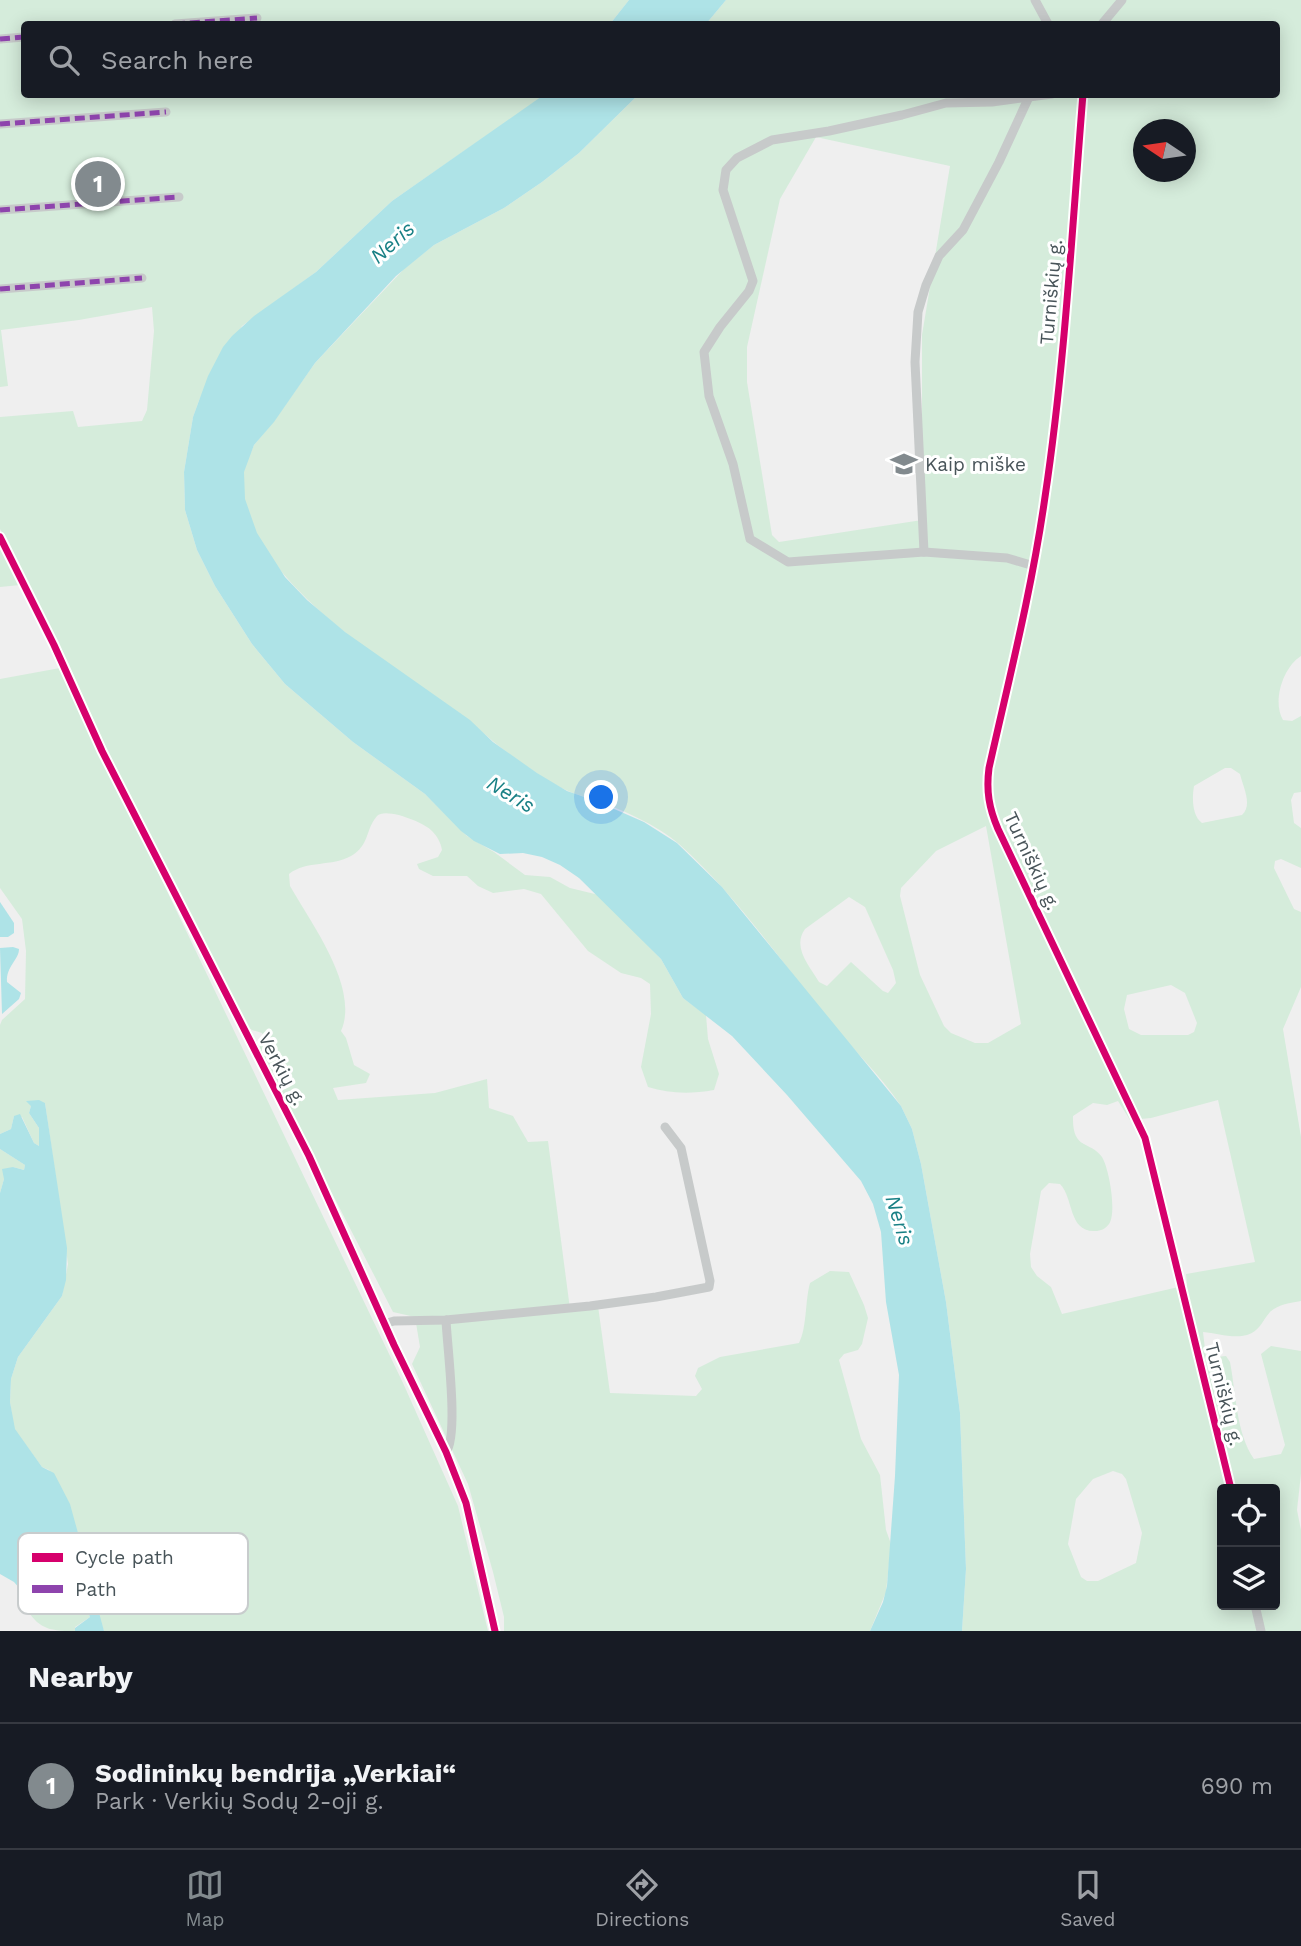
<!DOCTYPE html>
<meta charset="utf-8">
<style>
:root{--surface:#171b24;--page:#242831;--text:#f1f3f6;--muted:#9ea1a6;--line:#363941;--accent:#828a8e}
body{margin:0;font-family:"Work Sans",sans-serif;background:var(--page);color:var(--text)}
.controls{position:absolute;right:21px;bottom:21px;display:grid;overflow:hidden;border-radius:7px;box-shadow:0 4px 18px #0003}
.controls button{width:63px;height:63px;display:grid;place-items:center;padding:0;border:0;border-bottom:2px solid var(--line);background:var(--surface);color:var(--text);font:35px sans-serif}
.compass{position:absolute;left:1133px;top:119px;width:63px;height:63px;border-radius:50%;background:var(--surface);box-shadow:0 4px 18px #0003;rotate:283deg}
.you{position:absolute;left:602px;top:798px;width:24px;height:24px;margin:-18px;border:5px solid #fff;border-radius:50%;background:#1a73e8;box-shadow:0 0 0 10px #1a73e833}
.badge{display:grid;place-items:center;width:46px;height:46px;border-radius:50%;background:var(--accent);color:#fff;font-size:23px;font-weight:700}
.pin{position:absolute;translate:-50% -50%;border:4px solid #fff;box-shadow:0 2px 7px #0006}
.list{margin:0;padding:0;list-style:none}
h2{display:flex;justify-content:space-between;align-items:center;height:91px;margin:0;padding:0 28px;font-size:30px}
h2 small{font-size:23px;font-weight:400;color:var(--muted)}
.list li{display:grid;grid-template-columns:46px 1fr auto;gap:21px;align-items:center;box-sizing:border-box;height:126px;padding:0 28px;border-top:2px solid var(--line)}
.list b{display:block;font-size:26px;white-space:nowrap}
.list p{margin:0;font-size:23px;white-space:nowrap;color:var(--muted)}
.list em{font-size:23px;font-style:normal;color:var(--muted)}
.icon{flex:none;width:38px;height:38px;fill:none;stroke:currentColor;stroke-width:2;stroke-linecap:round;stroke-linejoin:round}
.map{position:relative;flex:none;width:1301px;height:1631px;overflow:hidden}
.search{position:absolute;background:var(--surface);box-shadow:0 4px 18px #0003;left:21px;right:21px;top:21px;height:77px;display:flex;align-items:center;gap:18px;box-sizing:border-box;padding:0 24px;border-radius:7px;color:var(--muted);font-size:26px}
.sheet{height:217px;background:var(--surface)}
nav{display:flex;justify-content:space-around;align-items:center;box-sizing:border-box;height:98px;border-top:2px solid var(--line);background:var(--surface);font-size:19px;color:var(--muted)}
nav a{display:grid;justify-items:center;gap:4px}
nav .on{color:var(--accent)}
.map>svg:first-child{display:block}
.education{fill:#e1e0e1}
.green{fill:#d5ecdb;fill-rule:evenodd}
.water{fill:#aee3e7}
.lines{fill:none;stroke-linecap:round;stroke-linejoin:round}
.minor{stroke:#c7caca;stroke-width:9}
.quiet{stroke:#8e44ad;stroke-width:5;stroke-dasharray:10 5;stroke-linecap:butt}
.cycleway-casing{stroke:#fff;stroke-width:11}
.cycleway{stroke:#d6006c;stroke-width:7}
.labels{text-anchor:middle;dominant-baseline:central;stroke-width:6;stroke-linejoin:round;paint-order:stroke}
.street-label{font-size:19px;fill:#485459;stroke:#fff}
.poi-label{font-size:19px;fill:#485459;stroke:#fff;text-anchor:start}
.water-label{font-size:21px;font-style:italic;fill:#198085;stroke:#fff}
.key{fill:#fff;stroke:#c8cccd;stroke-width:2}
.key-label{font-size:19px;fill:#485459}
</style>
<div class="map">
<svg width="1301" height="1631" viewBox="0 0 1301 1631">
<rect width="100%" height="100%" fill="#efefef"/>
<path class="education" d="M 915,455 L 917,473 L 893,475 L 891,457 Z"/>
<g class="green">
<path d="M 0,0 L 629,0 L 610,24 L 24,24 L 24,94 L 545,95 L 392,201 L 316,272 L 242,326 L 200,398 L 193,417 L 184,472 L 185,510 L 197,550 L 215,586 L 252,644 L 285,684 L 353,742 L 425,794 L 467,836 L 494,852 L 525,875 L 550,877 L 570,888 L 599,895 L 661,959 L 683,998 L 706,1015 L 708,1039 L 719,1074 L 714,1090 C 691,1094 670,1094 648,1087 L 641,1067 L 651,1014 L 650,984 L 641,978 L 621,973 L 588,951 L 541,894 L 524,889 L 493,893 L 478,886 L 467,876 L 433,876 L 419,869 L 417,864 L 438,857 L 442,850 C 441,843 437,836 432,831 C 425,823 386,807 377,816 C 365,830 370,845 351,856 C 332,867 307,860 289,874 L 290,886 C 311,923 360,988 341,1031 L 346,1038 L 354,1065 L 370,1074 L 366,1083 L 333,1088 L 338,1100 L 435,1093 L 487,1079 L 489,1108 L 513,1116 L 528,1142 L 548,1141 L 570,1309 L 598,1306 L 610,1393 L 696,1396 L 702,1389 L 695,1376 L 698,1368 L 720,1357 L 799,1343 C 807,1328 805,1301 810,1283 L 830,1271 L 849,1272 L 864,1305 L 868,1318 L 862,1344 L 858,1350 L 844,1354 L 839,1360 L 861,1439 L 880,1475 L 886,1530 L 891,1544 L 886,1592 L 870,1631 L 504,1631 L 504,1617 L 493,1572 L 468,1484 L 412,1364 L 420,1347 L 415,1317 L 393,1312 L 259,1051 L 261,1042 L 265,1039 L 262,1033 L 252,1030 L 245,1025 L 116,770 L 67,660 L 0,529 L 0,417 L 73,411 L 78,427 L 142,421 L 147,410 L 154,331 L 152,307 L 79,320 L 1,330 L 8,386 L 0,387 Z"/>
<path d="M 726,0 L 1301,0 L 1301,656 C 1283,667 1272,702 1283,720 L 1292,721 L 1301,716 L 1301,792 L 1294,793 L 1291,800 L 1294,823 L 1301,828 L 1301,868 L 1281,859 L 1275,861 L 1274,868 L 1294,909 L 1301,912 L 1301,987 L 1283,1029 L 1301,1137 L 1301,1301 C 1290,1303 1279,1304 1270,1312 C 1262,1321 1260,1331 1247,1335 C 1233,1339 1217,1333 1203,1332 L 1206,1358 L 1226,1356 L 1230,1362 C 1236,1393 1236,1433 1254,1459 L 1281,1454 L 1285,1445 L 1261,1354 L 1271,1346 L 1301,1351 L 1301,1474 L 1297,1510 L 1301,1530 L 1301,1631 L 962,1631 L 966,1569 L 960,1413 L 946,1302 L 921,1164 L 912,1129 L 901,1106 C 880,1074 851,1048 826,1017 C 779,959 736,895 679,844 C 657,825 623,810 595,800 C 581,796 568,792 556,785 C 535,773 514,758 495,743 C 484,734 474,724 463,716 C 394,668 239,576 243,480 C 243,467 249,457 254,445 L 274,421 L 315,363 L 405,268 L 434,245 L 504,208 L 542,182 L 579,153 L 638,95 L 1276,94 L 1276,24 L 706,24 ZM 1144,130 L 1186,130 L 1186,172 L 1144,172 ZM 816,137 L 950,166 L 922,335 L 922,520 L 779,542 L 772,535 L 747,382 L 747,347 L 780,199 ZM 1225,768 L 1231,768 L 1240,774 C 1243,787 1253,805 1242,815 L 1202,823 C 1192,816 1192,798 1194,786 ZM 986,826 L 1021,1024 L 988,1043 L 975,1043 L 951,1033 L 944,1026 L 920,975 L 900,896 L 901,888 L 936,851 ZM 849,897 L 865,907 L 893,970 L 896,983 L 888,993 L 883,991 L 851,962 L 827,986 L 819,982 C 809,965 792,947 805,929 ZM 1171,985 L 1185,993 L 1197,1023 L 1194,1032 L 1188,1035 L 1141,1035 L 1129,1029 L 1124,1009 L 1127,995 ZM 1218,1100 L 1255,1262 L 1186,1274 L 1187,1285 L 1062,1314 L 1051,1287 L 1037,1276 L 1031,1267 L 1030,1254 L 1041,1191 L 1049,1183 L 1060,1184 C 1074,1198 1068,1232 1095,1231 C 1101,1231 1105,1229 1109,1224 C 1117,1213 1109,1168 1102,1157 C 1090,1140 1072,1151 1073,1116 L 1093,1103 L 1107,1105 L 1118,1101 L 1130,1120 L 1151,1118 ZM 1113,1471 L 1122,1474 L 1126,1479 L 1142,1533 L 1136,1563 L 1098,1581 L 1087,1581 L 1081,1577 L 1068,1544 L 1076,1499 L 1093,1479 ZM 1222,1489 L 1275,1489 L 1275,1605 L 1222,1605 Z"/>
<path d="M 0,547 L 20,585 L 0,587 Z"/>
<path d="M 60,668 L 403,1383 L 458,1506 L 488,1631 L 104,1631 L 80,1574 L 81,1544 L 49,1470 L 42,1467 L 14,1429 L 10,1402 L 11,1379 L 18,1357 L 62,1296 L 68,1264 L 45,1103 L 31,1106 L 29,1113 L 39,1128 L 39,1146 L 34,1143 L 22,1117 L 14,1116 L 11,1129 L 0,1134 L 0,1025 L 2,1020 L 25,999 L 26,951 L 22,919 L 0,888 L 0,679 Z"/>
<path d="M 0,1149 L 25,1165 L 24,1170 L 13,1167 L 4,1179 L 0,1193 Z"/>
<path d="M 78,1588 L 90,1617 L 75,1627 L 75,1631 C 56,1631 42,1631 30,1614 L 35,1606 L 44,1611 L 56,1613 L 58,1608 L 45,1591 L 54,1597 Z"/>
</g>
<g class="water">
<path d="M 629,0 L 726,0 L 706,24 L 610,24 Z"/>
<path d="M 545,94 L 638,95 L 579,153 L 542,182 L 504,208 L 434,245 L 396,276 L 315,363 L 274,422 L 254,445 L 244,472 L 245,499 L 257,533 L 285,577 L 307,600 L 345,632 L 470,720 L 493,742 L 537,773 L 567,791 L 596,801 L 644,822 L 677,843 L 722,887 L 901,1106 L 912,1129 L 921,1164 L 946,1302 L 960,1413 L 966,1569 L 962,1631 L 870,1631 L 883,1602 L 887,1586 L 895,1476 L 899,1375 L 886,1302 L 881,1232 L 873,1204 L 861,1181 L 787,1095 L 732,1036 L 683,998 L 661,959 L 579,878 L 560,865 L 542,857 L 523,853 L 500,854 L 474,841 L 461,831 L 425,794 L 353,742 L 285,684 L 252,644 L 215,586 L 197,550 L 185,510 L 184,472 L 193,417 L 208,376 L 223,347 L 232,336 L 254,316 L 316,272 L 392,201 Z"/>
<path d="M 0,902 L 14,923 L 14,933 L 8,937 L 0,937 Z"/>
<path d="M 13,947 L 19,949 C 19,960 6,966 7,982 L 21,993 L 19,999 L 2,1014 L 0,948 Z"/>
<path d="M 39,1100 L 45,1103 L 67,1248 L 66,1280 L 62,1296 L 18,1357 L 11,1379 L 10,1402 L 15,1429 L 42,1467 L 54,1473 L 70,1504 L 81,1544 L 80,1574 L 85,1584 L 92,1587 L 104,1631 L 75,1631 L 75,1628 L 90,1617 L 78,1588 L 54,1597 L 47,1592 L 58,1609 L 55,1613 L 44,1611 L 35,1606 L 30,1614 L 21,1590 L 14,1582 L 0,1574 L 0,1193 L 4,1179 L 2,1169 L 13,1167 L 24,1170 L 25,1165 L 0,1149 L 0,1134 L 11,1129 L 14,1116 L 20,1114 L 34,1143 L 39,1146 L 39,1128 L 29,1113 L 31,1106 L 26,1101 Z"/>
</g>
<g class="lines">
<g class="minor">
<path d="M 1035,0 L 1048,24"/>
<path d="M 175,24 L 257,18"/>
<path d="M 1102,24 L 1122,0"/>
<path d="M 0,39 L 24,37"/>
<path d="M 1083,94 C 1072,229 1065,364 1045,497 C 1032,589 1009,679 989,768 C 986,791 989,808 998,829 L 1145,1138 L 1231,1489"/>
<path d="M 0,124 L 166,112"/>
<path d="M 0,210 L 179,197"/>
<path d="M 0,289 L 142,278"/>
<path d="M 0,537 L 54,645 L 102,751 L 309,1156 L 394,1345 L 446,1452 L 466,1503 L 495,1631"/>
<path d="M 924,552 L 915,362 L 918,312 L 926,285 L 939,256 L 963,230 L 999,162 L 1028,99"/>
<path d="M 1034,566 L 1007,558 L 924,552 L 788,562 L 750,539 L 733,464 L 709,396 L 704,352 L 720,327 L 749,291 L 753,281 L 723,190 L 726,170 L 737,158 L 772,140 L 829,131 L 902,115 L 946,103 L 992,102 L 1052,94"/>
<path d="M 446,1320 C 447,1345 459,1436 446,1452"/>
<path d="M 384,1324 L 394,1321 L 446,1320 L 590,1306 L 656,1297 L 709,1287 L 710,1281 L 681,1148 L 665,1127"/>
<path d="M 1255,1605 L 1261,1631"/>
</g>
<g class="quiet">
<path d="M 175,24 L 257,18"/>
<path d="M 0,39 L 24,37"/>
<path d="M 0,124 L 166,112"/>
<path d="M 0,210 L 179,197"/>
<path d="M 0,289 L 142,278"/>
</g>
<defs>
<g id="cycleway">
<path d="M 1083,94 C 1072,229 1065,364 1045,497 C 1032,589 1009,679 989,768 C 986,791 989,808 998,829 L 1145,1138 L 1231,1489"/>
<path d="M 0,537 L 54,645 L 102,751 L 309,1156 L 394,1345 L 446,1452 L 466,1503 L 495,1631"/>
</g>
</defs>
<use href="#cycleway" class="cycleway-casing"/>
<use href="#cycleway" class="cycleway"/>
</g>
<defs>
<symbol id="school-bare" viewBox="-9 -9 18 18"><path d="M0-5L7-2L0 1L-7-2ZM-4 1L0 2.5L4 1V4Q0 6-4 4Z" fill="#828a8e" stroke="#fff" stroke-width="2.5" paint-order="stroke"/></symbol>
</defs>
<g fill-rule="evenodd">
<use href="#school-bare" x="885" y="445" width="38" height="38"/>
</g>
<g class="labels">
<g class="street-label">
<text transform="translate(1051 292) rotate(-85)">Turniškių g.</text>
<text transform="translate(1032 861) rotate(65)">Turniškių g.</text>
<text transform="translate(282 1069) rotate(62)">Verkių g.</text>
<text transform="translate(1224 1394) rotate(76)">Turniškių g.</text>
</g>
<g class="poi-label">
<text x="925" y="464">Kaip miške</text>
</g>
<g class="water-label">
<text transform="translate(392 242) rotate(-42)">Neris</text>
<text transform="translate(511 794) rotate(31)">Neris</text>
<text transform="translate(900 1220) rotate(73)">Neris</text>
</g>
</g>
<rect x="18" y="1533" width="230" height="81" rx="10" class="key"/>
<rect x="32" y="1553" width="31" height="9" fill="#d6006c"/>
<rect x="32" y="1585" width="31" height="8" fill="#8e44ad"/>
<g class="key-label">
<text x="75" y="1564">Cycle path</text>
<text x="75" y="1596">Path</text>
</g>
</svg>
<div class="controls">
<button><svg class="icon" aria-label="locate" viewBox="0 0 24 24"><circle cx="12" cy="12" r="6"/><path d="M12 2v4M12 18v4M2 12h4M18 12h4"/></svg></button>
<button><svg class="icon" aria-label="layers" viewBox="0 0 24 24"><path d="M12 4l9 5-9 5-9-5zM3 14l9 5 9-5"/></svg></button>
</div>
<svg class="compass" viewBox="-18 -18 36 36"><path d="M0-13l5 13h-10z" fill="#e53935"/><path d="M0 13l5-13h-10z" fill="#9ea1a6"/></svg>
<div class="you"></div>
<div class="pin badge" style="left:98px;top:184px">1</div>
<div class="search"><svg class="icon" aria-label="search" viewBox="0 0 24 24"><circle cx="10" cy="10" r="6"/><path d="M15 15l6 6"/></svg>Search here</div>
</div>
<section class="sheet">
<h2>Nearby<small></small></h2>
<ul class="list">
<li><span class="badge">1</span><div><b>Sodininkų bendrija „Verkiai“</b><p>Park · Verkių Sodų 2-oji g.</p></div><em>690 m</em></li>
</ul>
</section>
<nav>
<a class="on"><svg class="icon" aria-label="map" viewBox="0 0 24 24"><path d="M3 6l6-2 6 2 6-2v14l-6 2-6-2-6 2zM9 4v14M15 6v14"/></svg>Map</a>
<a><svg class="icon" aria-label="directions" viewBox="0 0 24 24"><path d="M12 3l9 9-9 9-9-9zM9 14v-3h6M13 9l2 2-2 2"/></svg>Directions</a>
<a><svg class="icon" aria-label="saved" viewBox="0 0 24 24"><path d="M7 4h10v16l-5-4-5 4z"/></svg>Saved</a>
</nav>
